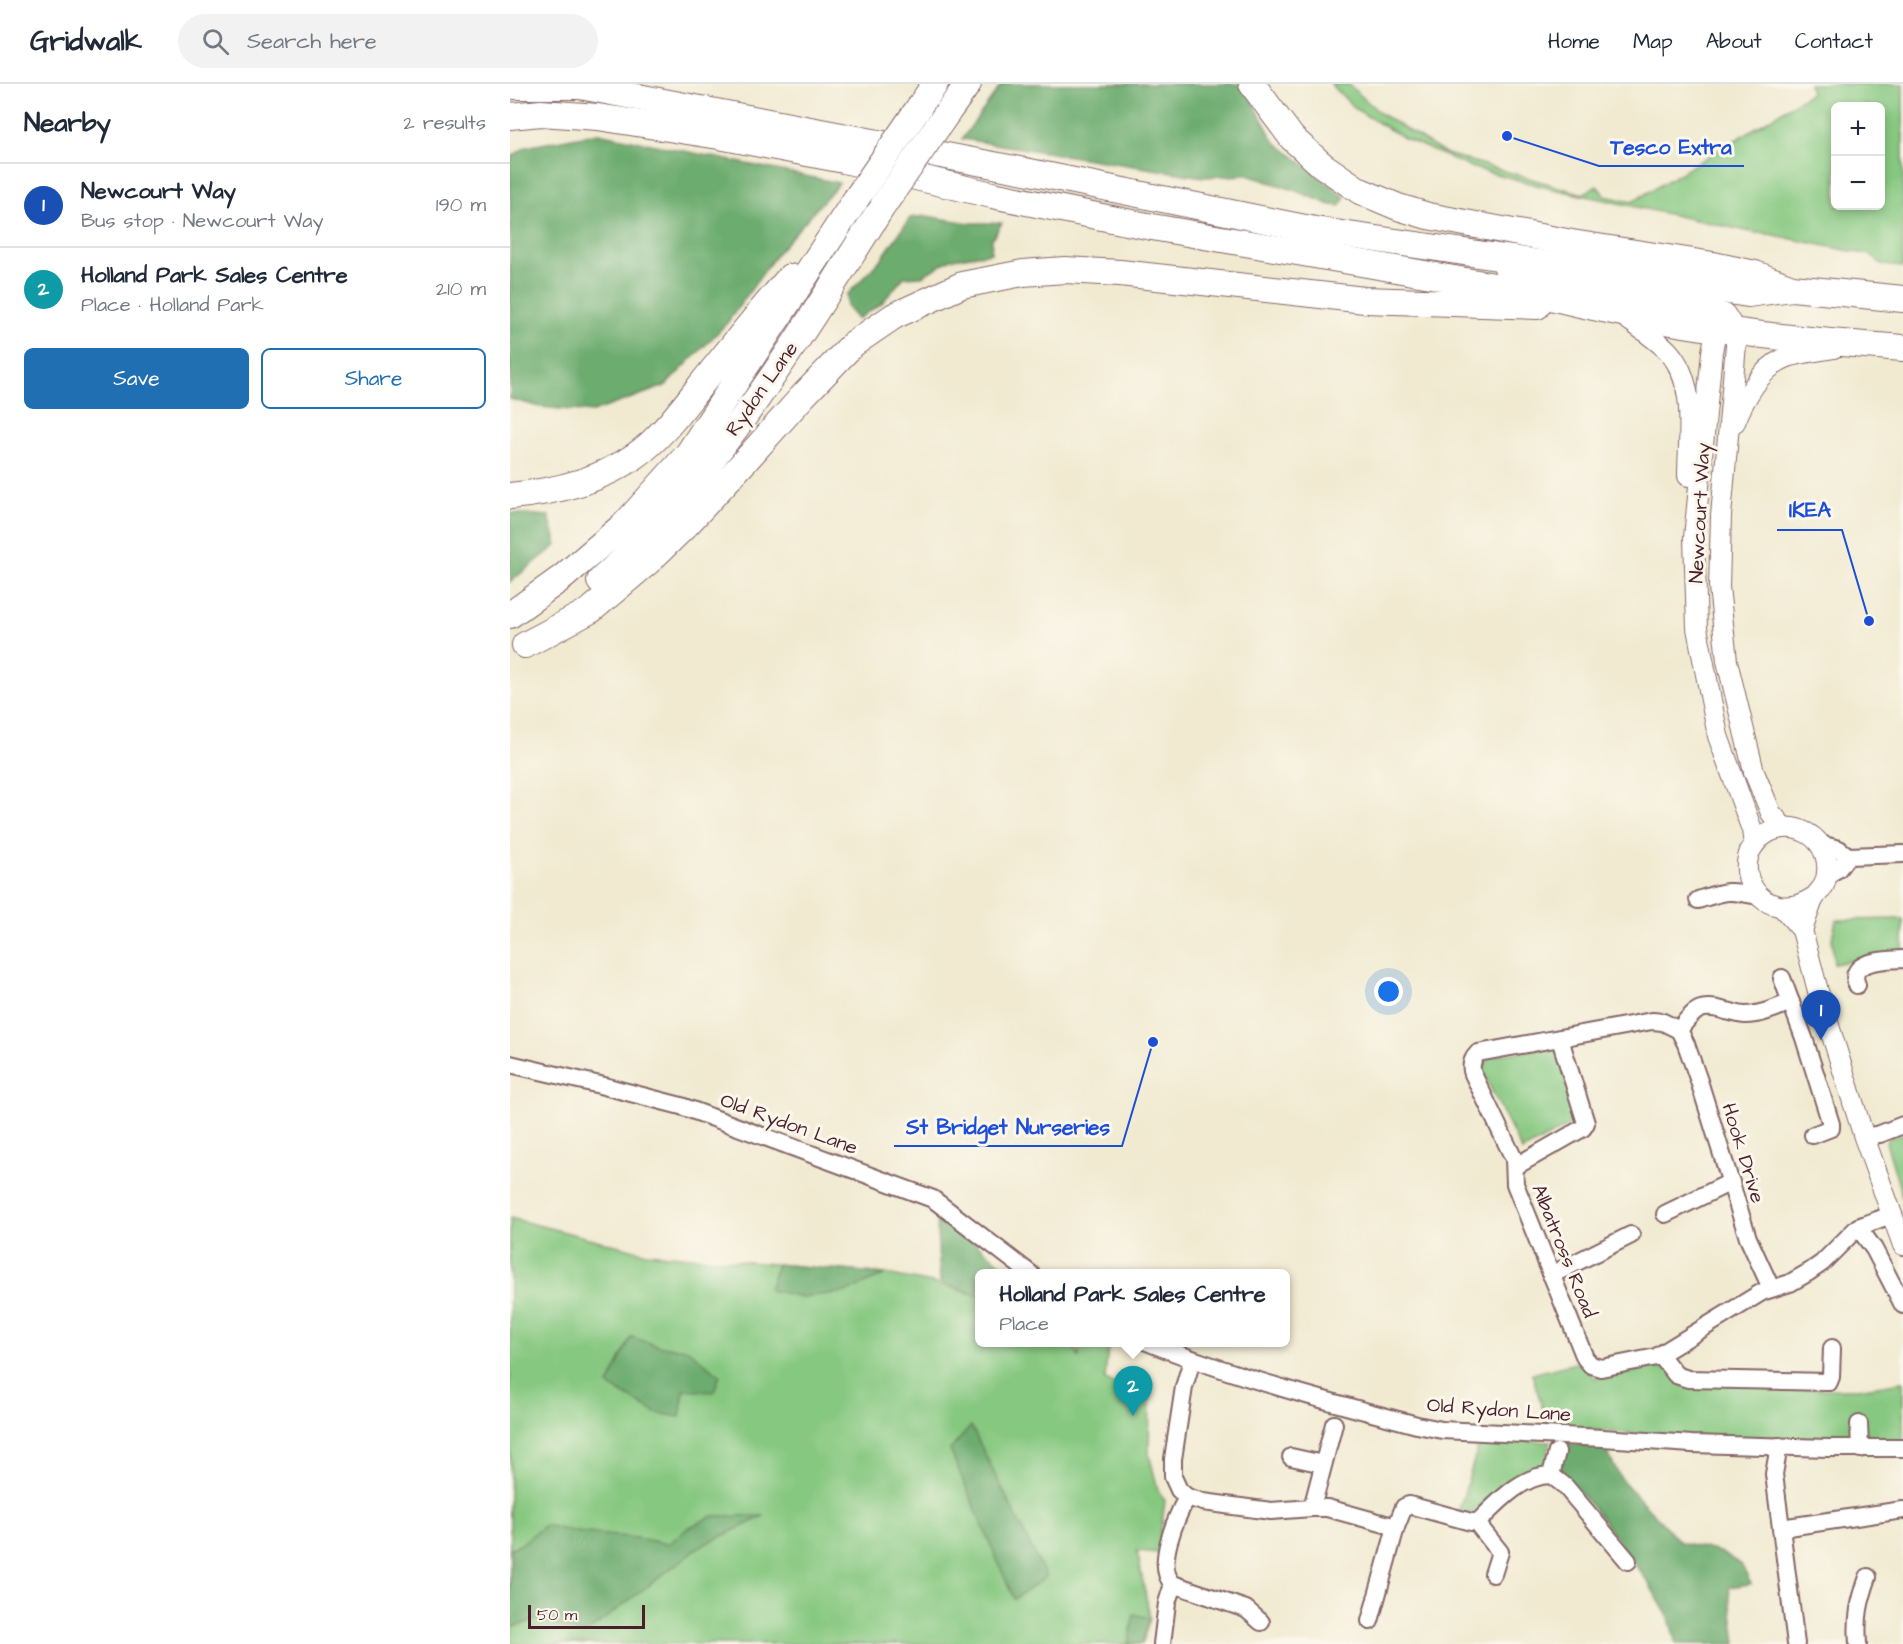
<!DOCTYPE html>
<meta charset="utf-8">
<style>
:root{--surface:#fff;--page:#f2f2f3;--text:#1f2937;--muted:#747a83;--line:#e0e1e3;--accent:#1f6fb2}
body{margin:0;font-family:"Architects Daughter",sans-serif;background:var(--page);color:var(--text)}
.controls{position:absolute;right:18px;top:18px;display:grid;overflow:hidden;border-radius:9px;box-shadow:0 3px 9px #0003}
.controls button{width:54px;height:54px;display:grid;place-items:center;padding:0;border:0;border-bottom:2px solid var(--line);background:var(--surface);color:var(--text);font:30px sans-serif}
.scale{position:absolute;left:18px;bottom:15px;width:117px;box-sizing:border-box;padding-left:6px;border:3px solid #4a1f2b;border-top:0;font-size:16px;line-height:21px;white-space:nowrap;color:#4a1f2b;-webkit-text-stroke:4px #fbf7ec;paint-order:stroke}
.you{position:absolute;left:879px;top:908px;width:21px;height:21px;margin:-15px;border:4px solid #fff;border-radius:50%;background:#1a73e8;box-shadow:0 0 0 9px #1a73e833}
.badge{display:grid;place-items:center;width:39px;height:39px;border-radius:50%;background:var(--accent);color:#fff;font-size:20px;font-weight:700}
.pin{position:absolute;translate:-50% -50px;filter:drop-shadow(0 2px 3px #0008)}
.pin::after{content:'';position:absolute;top:32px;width:21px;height:18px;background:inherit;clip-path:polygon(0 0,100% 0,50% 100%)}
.popup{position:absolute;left:465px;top:1185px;width:315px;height:78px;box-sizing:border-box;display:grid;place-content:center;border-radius:9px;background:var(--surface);filter:drop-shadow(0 2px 4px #0005);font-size:20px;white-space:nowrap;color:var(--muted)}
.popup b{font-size:22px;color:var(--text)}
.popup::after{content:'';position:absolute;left:50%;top:100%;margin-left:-12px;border:12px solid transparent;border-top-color:var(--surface)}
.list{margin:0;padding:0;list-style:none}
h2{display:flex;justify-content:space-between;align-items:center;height:78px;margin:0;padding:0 24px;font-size:26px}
h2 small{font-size:20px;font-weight:400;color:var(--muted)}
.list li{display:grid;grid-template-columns:39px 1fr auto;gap:18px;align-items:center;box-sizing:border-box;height:84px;padding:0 24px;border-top:2px solid var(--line)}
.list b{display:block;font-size:22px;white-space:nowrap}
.list p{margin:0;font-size:20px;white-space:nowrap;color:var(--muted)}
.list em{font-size:20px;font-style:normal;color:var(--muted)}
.actions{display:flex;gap:12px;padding:18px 24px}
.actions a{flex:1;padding:14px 0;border:2px solid var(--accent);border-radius:9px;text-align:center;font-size:21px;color:var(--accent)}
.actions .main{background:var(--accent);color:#fff}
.icon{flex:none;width:33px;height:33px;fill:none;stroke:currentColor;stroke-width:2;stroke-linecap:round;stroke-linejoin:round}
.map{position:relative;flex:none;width:1393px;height:1560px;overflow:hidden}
header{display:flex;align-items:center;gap:36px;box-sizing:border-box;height:84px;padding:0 30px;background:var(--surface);border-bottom:2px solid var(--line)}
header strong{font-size:28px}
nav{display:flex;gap:33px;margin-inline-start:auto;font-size:21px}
.search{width:420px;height:54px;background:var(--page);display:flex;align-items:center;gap:15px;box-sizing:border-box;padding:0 21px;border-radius:33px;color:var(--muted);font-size:22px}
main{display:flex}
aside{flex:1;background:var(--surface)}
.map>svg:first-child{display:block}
.green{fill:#86c880;stroke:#687456;stroke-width:1.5;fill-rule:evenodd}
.forest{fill:#6cac6e;stroke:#5b664c;stroke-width:1.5}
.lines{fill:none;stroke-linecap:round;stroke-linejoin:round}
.minor-casing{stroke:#846665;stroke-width:20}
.tertiary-casing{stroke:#846665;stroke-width:22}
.primary-casing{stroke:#846665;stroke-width:28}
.minor{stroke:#fff;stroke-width:16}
.tertiary{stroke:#fff;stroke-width:20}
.primary{stroke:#fff;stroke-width:26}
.primary-bridge-casing{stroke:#846665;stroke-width:28;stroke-linecap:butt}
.primary-bridge{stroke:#fff;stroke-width:26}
.labels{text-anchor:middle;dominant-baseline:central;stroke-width:6;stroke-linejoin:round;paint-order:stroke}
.street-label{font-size:20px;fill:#4a1f2b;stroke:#fbf7ec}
.leader{fill:none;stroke:#1d4ed8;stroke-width:2}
.callout-dot{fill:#1d4ed8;stroke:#fbf7ec;stroke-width:2}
.callout-label{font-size:21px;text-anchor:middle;font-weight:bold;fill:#1d4ed8;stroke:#fbf7ec;stroke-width:6;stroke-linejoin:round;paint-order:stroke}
</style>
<header>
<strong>Gridwalk</strong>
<div class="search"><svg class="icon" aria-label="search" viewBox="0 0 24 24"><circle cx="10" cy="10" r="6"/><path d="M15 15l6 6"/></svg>Search here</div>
<nav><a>Home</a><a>Map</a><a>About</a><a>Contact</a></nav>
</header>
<main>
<aside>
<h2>Nearby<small>2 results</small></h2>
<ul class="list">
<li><span class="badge" style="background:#1a4fb4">1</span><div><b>Newcourt Way</b><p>Bus stop · Newcourt Way</p></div><em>190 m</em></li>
<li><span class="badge" style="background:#0f9aa8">2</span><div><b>Holland Park Sales Centre</b><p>Place · Holland Park</p></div><em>210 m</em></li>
</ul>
<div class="actions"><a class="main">Save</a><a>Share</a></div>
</aside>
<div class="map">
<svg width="1393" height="1560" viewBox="0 0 1393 1560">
<rect width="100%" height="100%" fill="#fbf7ec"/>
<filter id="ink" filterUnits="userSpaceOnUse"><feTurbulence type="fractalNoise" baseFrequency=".0167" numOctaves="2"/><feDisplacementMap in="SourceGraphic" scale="12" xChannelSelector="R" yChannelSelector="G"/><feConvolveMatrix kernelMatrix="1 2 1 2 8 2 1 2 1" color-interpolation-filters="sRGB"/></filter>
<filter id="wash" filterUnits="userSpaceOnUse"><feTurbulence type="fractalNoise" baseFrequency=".008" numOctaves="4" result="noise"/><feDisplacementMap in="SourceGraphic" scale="24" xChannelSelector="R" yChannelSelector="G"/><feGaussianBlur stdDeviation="1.35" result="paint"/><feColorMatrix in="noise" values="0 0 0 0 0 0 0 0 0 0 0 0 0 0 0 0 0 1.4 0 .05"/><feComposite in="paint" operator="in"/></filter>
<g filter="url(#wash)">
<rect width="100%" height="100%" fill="#f1ead1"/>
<g class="green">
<path d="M 821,0 L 838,0 L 871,30 L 934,69 L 1073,110 L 1087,102 L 1095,112 L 1122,118 L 1229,54 L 1301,9 L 1299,0 L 1393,0 L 1393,183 L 1373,181 L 1360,171 L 1253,149 L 1246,149 L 1034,103 L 960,83 L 894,54 L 862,35 L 844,24 ZM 1326,22 L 1370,22 L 1370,122 L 1326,122 Z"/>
<path d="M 1393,835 L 1393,869 L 1373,871 L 1324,880 L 1322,855 L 1326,836 Z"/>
<path d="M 1048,962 L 1071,1035 L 1012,1067 L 972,987 L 981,972 Z"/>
<path d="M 1393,1050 L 1393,1115 L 1376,1058 L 1380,1054 Z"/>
<path d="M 0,1134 L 137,1169 L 376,1190 L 428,1200 L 470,1212 L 470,1258 L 563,1259 L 569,1274 L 569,1259 L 601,1259 L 597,1272 L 595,1296 L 633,1311 L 640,1312 L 639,1370 L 648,1406 L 655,1417 L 648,1469 L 627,1467 L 640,1534 L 632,1560 L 0,1560 Z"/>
<path d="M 1069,1278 L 1085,1294 L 1144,1283 L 1298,1305 L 1348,1305 L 1393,1298 L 1393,1359 L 1362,1357 L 1357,1348 L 1345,1349 L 1336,1358 L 1117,1349 L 1038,1342 L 1022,1290 Z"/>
<path d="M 970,1356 L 1040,1358 L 1036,1383 L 1014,1389 L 997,1397 L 961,1430 L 949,1427 Z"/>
</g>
<g class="forest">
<path d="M 492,0 L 733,0 L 764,57 L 835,113 L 830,122 L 821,121 L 781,105 L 737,91 L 693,93 L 452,55 Z"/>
<path d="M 88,49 L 329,99 L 268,168 L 217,239 L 155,302 L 83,328 L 30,323 L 0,315 L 0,74 L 16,63 Z"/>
<path d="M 416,132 L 459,139 L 492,139 L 482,155 L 481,169 L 441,175 L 412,192 L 394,193 L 371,220 L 347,235 L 337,223 L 337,211 L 372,174 L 400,134 Z"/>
<path d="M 0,429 L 39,432 L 47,461 L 0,498 Z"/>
<path d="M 426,1128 L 503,1189 L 470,1190 L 470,1212 L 430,1198 Z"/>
<path d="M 267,1180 L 376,1190 L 337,1208 L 292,1213 L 259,1206 Z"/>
<path d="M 121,1253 L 150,1262 L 177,1265 L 210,1291 L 204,1308 L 174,1306 L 170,1333 L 146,1329 L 98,1301 Z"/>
<path d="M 461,1342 L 536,1493 L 504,1515 L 440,1366 Z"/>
<path d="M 1052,1359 L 1094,1364 L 1112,1396 L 1170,1458 L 1209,1468 L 1231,1480 L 1241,1500 L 1219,1503 L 1226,1560 L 1166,1560 L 1159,1534 L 1138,1498 L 1086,1427 L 1050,1388 Z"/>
<path d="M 202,1432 L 254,1432 L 189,1463 L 75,1550 L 27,1536 L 0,1543 L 0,1465 L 11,1460 L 35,1441 L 66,1448 L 127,1454 L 158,1460 L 178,1444 Z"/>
<path d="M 624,1530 L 640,1534 L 632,1560 L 618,1560 Z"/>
</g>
</g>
<g filter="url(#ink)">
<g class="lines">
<defs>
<g id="minor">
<path d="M 1310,760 L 1329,765 L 1338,772 L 1393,770"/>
<path d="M 1317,791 L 1328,785 L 1338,772"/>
<path d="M 1188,816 C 1217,806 1219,806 1249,812"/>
<path d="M 1272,894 L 1294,954 L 1321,1040 L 1321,1044 L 1303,1051"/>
<path d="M 1347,901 C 1336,875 1379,876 1393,875"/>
<path d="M 1169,946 C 1184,926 1190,919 1216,927 C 1223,928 1228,931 1235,931 C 1251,931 1266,924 1281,918"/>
<path d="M 0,980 L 90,1001 L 171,1022 L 423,1115 L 521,1190"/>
<path d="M 1354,1053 L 1370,1050 L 1393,1041"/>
<path d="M 1006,1082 L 1073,1044 L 1076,1039 L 1050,955"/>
<path d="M 1155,1130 L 1221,1098"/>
<path d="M 1348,1143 L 1364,1165 L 1393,1221"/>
<path d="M 1041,1191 L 1121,1151"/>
<path d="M 1261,1204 L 1238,1154 L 1189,997 L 1176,960 L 1169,946 L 1153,938 L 1142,937 L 968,969 C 962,975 960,982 963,990 L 1004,1075 L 1005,1100 L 1075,1274 L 1081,1281 L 1091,1284 L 1146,1273 L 1252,1208 L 1280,1199 L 1299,1188 L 1312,1179 L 1348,1143 L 1381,1131"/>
<path d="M 637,1258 C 725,1293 816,1317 907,1341 L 932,1346 L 1093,1354 L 1182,1360 L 1318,1364 L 1393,1364"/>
<path d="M 1150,1271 L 1166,1291 L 1178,1295 L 1319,1298 L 1321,1293 L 1322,1264"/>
<path d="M 682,1276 L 674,1303 L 663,1375 L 663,1393 L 669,1406 L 677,1413 L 693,1418 L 761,1427 L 802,1424 L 817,1424 L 886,1443 L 894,1423 L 899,1421 L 961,1438 L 966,1438 L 990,1468 L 983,1490"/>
<path d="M 1349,1340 L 1350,1365"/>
<path d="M 1269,1362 L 1264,1390 L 1286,1560"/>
<path d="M 1047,1368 L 1041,1391 L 1055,1402 L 1118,1477"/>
<path d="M 781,1373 L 813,1380"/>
<path d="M 677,1413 C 667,1432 644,1482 663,1500 L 736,1525 L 751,1538"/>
<path d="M 802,1424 L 824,1340"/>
<path d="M 966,1438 L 970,1436 C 989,1417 1013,1391 1041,1391"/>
<path d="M 1271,1444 L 1393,1426"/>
<path d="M 860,1537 L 886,1443"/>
<path d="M 652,1560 L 657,1519 L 663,1500"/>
<path d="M 1348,1560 C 1346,1532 1349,1519 1358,1493"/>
</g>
<g id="tertiary">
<path d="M 994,184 L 1054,199 L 1195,224 L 1215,230 L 1227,249 L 1211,432 L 1209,503 L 1217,577 L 1244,688 L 1261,729 L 1274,744"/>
<path d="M 1111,230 C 1124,240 1148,256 1158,267 C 1188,300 1178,351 1178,392"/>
<path d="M 1214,233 L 1206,246 L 1202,268 L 1184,454 L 1187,544 L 1208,652 L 1242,746 L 1244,761"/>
<path d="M 1225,338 C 1234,315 1250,286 1273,275 C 1286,269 1309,267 1324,264"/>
<path d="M 1272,823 L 1292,846 L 1308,907 L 1354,1053 L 1393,1161"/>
<path d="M 1292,846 C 1296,836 1299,825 1303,816 C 1306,810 1311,806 1314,801 C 1322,781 1315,759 1297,749 C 1284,742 1270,742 1257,749 C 1211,777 1251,848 1304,813"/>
</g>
<g id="primary">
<path d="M 742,0 L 782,54 L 812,81 L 850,107 L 888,123 L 918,132 L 1062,159 L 1203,181 L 1245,190 L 1282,204 L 1393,215"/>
<path d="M 0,2 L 70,2 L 520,88 L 805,146 L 1238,210 L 1282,204"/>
<path d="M 408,25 L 425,0"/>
<path d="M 437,29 L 458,0"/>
<path d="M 0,32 L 31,29 L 88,33 L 209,52 L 334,76 L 482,111 L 642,143 L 1025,209 C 1146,241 1268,255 1393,264"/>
<path d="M 0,412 C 44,408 88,398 125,372 C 150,355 171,326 190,302 C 220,265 249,228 280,193"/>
<path d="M 90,497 C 208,390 289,253 374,120"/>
<path d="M 0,531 L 53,493 L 116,439 L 178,370 L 346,115"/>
<path d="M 15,561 L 81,526 L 139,477 L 177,440 L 235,377 L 293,312 L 343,260 L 384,232 L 452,201 L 513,189 L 555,186 L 610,189 L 855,216 L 1027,222"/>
</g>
</defs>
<use href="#minor" class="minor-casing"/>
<use href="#tertiary" class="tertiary-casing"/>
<use href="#primary" class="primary-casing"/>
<use href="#minor" class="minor"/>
<use href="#tertiary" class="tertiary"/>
<use href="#primary" class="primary"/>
<defs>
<g id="primary-bridge">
<path d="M 346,115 L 408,25"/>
<path d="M 374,120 L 437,29"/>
</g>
</defs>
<use href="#primary-bridge" class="primary-bridge-casing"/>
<use href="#primary-bridge" class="primary-bridge"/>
</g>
</g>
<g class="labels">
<g class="street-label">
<text transform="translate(252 305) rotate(-55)">Rydon Lane</text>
<text transform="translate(1190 429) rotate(-87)">Newcourt Way</text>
<text transform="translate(279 1040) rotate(20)">Old Rydon Lane</text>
<text transform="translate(1233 1069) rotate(73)">Hook Drive</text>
<text transform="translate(1054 1167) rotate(68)">Albatross Road</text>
<text transform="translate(989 1326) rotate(4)">Old Rydon Lane</text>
</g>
</g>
<path class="leader" d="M997 52L1089 82H1234M1359 537L1332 446H1267M643 958L612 1062H384"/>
<g class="callout-dot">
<circle cx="997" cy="52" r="6"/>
<circle cx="1359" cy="537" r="6"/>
<circle cx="643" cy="958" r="6"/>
</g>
<g class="callout-label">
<text x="1161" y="70">Tesco Extra</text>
<text x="1300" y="433">IKEA</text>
<text x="498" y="1050">St Bridget Nurseries</text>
</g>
</svg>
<div class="controls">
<button>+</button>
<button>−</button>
</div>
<div class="scale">50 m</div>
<div class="you"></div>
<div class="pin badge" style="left:1311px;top:956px;background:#1a4fb4">1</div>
<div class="pin badge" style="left:623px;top:1332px;background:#0f9aa8">2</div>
<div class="popup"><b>Holland Park Sales Centre</b>Place</div>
</div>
</main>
